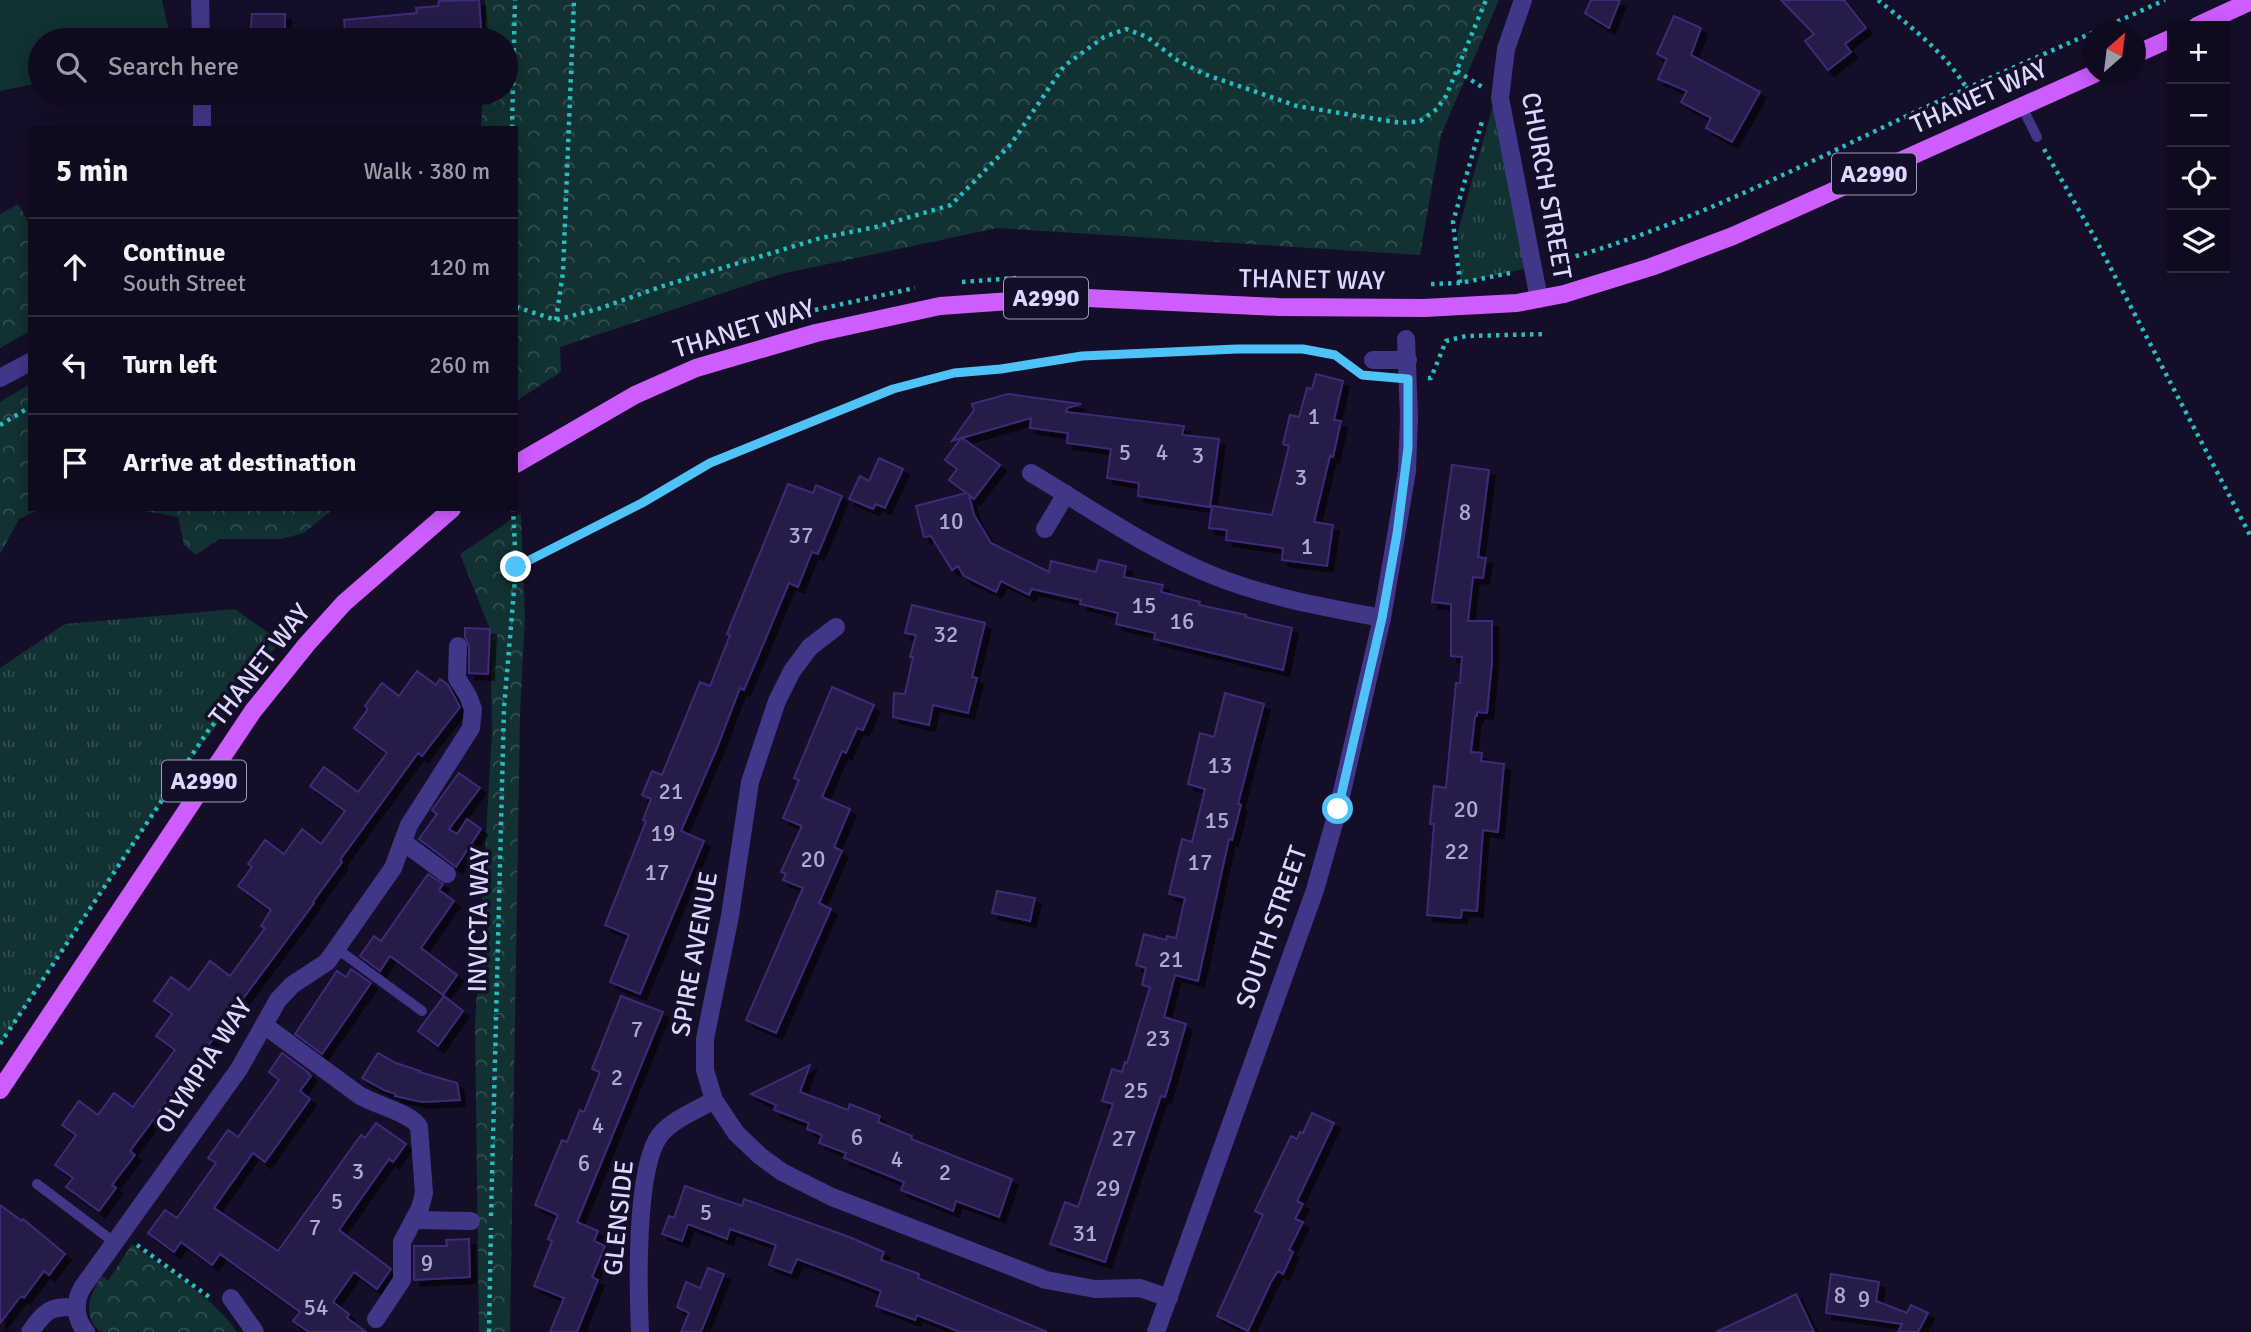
<!DOCTYPE html>
<meta charset="utf-8">
<style>
:root{--surface:#100a1e;--page:#1e182b;--text:#f1f3f6;--muted:#9c9aa4;--line:#302b3c}
body{margin:0;font-family:Signika,sans-serif;background:var(--page);color:var(--text)}
.controls{position:absolute;right:21px;top:21px;display:grid;overflow:hidden;border-radius:0px;box-shadow:0 4px 18px #0003}
.controls button{width:63px;height:63px;display:grid;place-items:center;padding:0;border:0;border-bottom:2px solid var(--line);background:var(--surface);color:var(--text);font:35px sans-serif}
.compass{position:absolute;left:2083px;top:21px;width:63px;height:63px;border-radius:50%;background:var(--surface);box-shadow:0 4px 18px #0003;rotate:28deg}
.stop{position:absolute;width:21px;height:21px;margin:-16px;border:5px solid #4fc3f7;border-radius:50%;background:#fff}
.stop.end{background:#4fc3f7;border-color:#fff;box-shadow:0 2px 7px #0008}
.list{margin:0;padding:0;list-style:none}
h2{display:flex;justify-content:space-between;align-items:center;height:91px;margin:0;padding:0 28px;font-size:30px}
h2 small{font-size:23px;font-weight:400;color:var(--muted)}
.list li{display:grid;grid-template-columns:46px 1fr auto;gap:21px;align-items:center;box-sizing:border-box;height:98px;padding:0 28px;border-top:2px solid var(--line)}
.list b{display:block;font-size:26px;white-space:nowrap}
.list p{margin:0;font-size:23px;white-space:nowrap;color:var(--muted)}
.list em{font-size:23px;font-style:normal;color:var(--muted)}
.icon{flex:none;width:38px;height:38px;fill:none;stroke:currentColor;stroke-width:2;stroke-linecap:round;stroke-linejoin:round}
.map{position:relative;flex:none;width:2251px;height:1332px;overflow:hidden}
.search{position:absolute;background:var(--surface);box-shadow:0 4px 18px #0003;left:28px;top:28px;width:490px;height:77px;display:flex;align-items:center;gap:18px;box-sizing:border-box;padding:0 24px;border-radius:38px;color:var(--muted);font-size:26px}
.panel{position:absolute;background:var(--surface);box-shadow:0 4px 18px #0003;left:28px;top:126px;width:490px;height:385px;border-radius:0px}
.map>svg:first-child{display:block}
.grass{fill:url(#grass-tufts)}
.forest{fill:url(#forest-crowns)}
.garden{fill:#113133}
.building{fill:#271a4a;stroke:#3f2a77;stroke-width:2;filter:url(#shadow)}
.lines{fill:none;stroke-linecap:round;stroke-linejoin:round}
.path{stroke:#29bdbf;stroke-width:4.5;stroke-dasharray:3.5 5;stroke-linecap:butt}
.service{stroke:#403789;stroke-width:10}
.minor{stroke:#403789;stroke-width:18}
.tertiary{stroke:#403789;stroke-width:18}
.primary{stroke:#ce5dff;stroke-width:18}
.route{stroke:#4fc3f7;stroke-width:9}
.labels{text-anchor:middle;dominant-baseline:central;stroke-width:7;stroke-linejoin:round;paint-order:stroke}
.number-label{font-size:23px;fill:#b0a7d2}
.shield{fill:#150e28;stroke:#a19abe;stroke-width:2}
.shield-label{font-size:24px;font-weight:bold;fill:#ddd6ff}
.street-label{font-size:26px;fill:#ddd6ff;stroke:#150e28}
</style>
<div class="map">
<svg width="2251" height="1332" viewBox="0 0 2251 1332">
<defs>
<pattern id="grass-tufts" width="24" height="20" patternUnits="userSpaceOnUse" patternTransform="scale(1.75)"><rect width="24" height="20" fill="#113133"/><path d="M3 7l-1-3M5 7V3M7 7l1-3M15 17l-1-3M17 17v-4M19 17l1-3" fill="none" stroke="#334e52"/></pattern>
<pattern id="forest-crowns" width="20" height="18" patternUnits="userSpaceOnUse" patternTransform="scale(1.75)"><rect width="20" height="18" fill="#113133"/><path d="M2 6a3 3 0 1 1 6 0M12 15a3 3 0 1 1 6 0" fill="none" stroke="#334e52"/></pattern>
<filter id="shadow"><feDropShadow dx="6" dy="6" stdDeviation="0" flood-color="#0009"/></filter>
</defs>
<rect width="100%" height="100%" fill="#150e28"/>
<g class="grass">
<path d="M 1503,69 L 1533,267 L 1460,283 L 1458,231 Z"/>
<path d="M 235,609 L 280,641 L 184,769 L 0,1045 L 0,668 L 65,624 Z"/>
</g>
<g class="forest">
<path d="M 485,0 L 1499,0 L 1441,135 L 1420,255 L 997,228 L 781,274 L 560,347 L 561,372 L 516,401 L 516,128 L 481,128 L 483,93 L 506,93 L 506,40 L 485,40 Z"/>
<path d="M 18,204 L 30,225 L 30,331 L 0,348 L 0,214 Z"/>
<path d="M 30,384 L 30,509 L 40,509 L 19,519 L 0,554 L 0,402 Z"/>
<path d="M 133,509 L 333,509 L 304,533 L 281,539 L 219,539 L 196,555 L 184,545 L 178,517 Z"/>
<path d="M 521,513 L 525,617 L 520,713 L 510,1332 L 479,1332 L 475,1026 L 492,732 L 490,629 L 460,554 Z"/>
<path d="M 132,1244 C 167,1270 212,1295 237,1332 L 100,1332 C 82,1315 89,1295 102,1276 L 108,1281 Z"/>
</g>
<path class="garden" d="M 0,0 L 162,0 L 171,40 L 40,40 L 40,83 L 0,91 Z"/>
<g class="building">
<path d="M 479,0 L 482,39 L 346,40 L 344,20 L 417,13 L 416,8 L 438,6 L 439,1 Z"/>
<path d="M 1591,0 L 1620,0 L 1609,28 L 1585,13 Z"/>
<path d="M 1781,0 L 1844,0 L 1866,28 L 1845,44 L 1851,52 L 1828,70 L 1805,41 L 1814,34 Z"/>
<path d="M 252,14 L 285,14 L 285,40 L 250,40 Z"/>
<path d="M 1674,16 L 1701,28 L 1691,55 L 1760,92 L 1732,142 L 1706,128 L 1711,118 L 1681,102 L 1687,91 L 1658,79 L 1667,59 L 1657,54 Z"/>
<path d="M 1316,374 L 1343,381 L 1334,420 L 1341,421 L 1333,457 L 1330,456 L 1314,522 L 1333,525 L 1327,566 L 1282,560 L 1283,548 L 1226,540 L 1227,530 L 1209,528 L 1212,506 L 1272,515 L 1289,446 L 1283,444 L 1290,415 L 1299,417 L 1307,388 L 1312,389 Z"/>
<path d="M 1008,394 L 1081,404 L 1067,408 L 1066,412 L 1184,426 L 1182,435 L 1219,439 L 1210,507 L 1138,496 L 1139,483 L 1107,478 L 1111,449 L 1067,443 L 1068,433 L 1030,428 L 1031,418 L 962,438 L 1000,465 L 974,499 L 969,495 L 974,515 L 991,543 L 1049,572 L 1051,561 L 1096,572 L 1099,560 L 1126,566 L 1124,577 L 1163,585 L 1161,592 L 1200,602 L 1199,605 L 1246,615 L 1245,617 L 1292,628 L 1283,670 L 1154,639 L 1155,633 L 1116,624 L 1118,613 L 1080,604 L 1081,600 L 1032,589 L 1029,595 L 1001,581 L 996,592 L 964,576 L 958,566 L 952,570 L 931,536 L 924,537 L 916,506 L 966,493 L 949,480 L 957,469 L 945,460 L 961,438 L 952,441 L 974,410 L 972,404 Z"/>
<path d="M 879,458 L 903,469 L 885,508 L 876,504 L 873,509 L 849,499 L 860,476 L 869,481 Z"/>
<path d="M 1452,465 L 1489,470 L 1478,557 L 1486,558 L 1483,578 L 1473,577 L 1468,621 L 1492,621 L 1492,662 L 1487,713 L 1477,712 L 1477,716 L 1475,716 L 1471,752 L 1482,753 L 1481,761 L 1504,764 L 1498,832 L 1483,830 L 1477,911 L 1462,910 L 1461,918 L 1427,915 L 1434,824 L 1430,824 L 1434,786 L 1446,788 L 1456,683 L 1460,683 L 1462,657 L 1451,656 L 1451,604 L 1432,602 Z"/>
<path d="M 788,484 L 813,493 L 816,485 L 842,496 L 818,554 L 812,552 L 798,587 L 789,583 L 744,690 L 740,688 L 717,748 L 681,831 L 704,841 L 640,994 L 610,982 L 629,935 L 605,925 L 646,821 L 643,820 L 651,799 L 642,795 L 652,771 L 662,775 L 700,682 L 710,686 L 730,635 L 727,634 Z"/>
<path d="M 912,605 L 985,623 L 972,677 L 977,678 L 968,713 L 933,705 L 929,725 L 893,717 L 894,693 L 905,694 L 913,657 L 910,657 L 916,635 L 905,633 Z"/>
<path d="M 465,628 L 490,629 L 488,674 L 469,673 L 469,646 L 465,637 Z"/>
<path d="M 417,671 L 436,685 L 440,679 L 448,685 L 460,707 L 422,756 L 418,753 L 340,860 L 342,862 L 313,902 L 314,903 L 130,1151 L 135,1155 L 112,1185 L 116,1188 L 99,1211 L 66,1187 L 73,1178 L 55,1165 L 76,1135 L 62,1125 L 79,1101 L 98,1115 L 114,1093 L 133,1107 L 175,1050 L 156,1036 L 172,1014 L 154,1001 L 171,977 L 189,990 L 210,961 L 230,976 L 265,928 L 261,926 L 271,910 L 238,886 L 252,867 L 248,864 L 265,840 L 284,854 L 302,829 L 321,844 L 345,811 L 310,786 L 324,767 L 358,792 L 387,753 L 354,728 L 368,709 L 365,706 L 382,683 L 399,696 Z"/>
<path d="M 832,687 L 874,705 L 863,730 L 857,728 L 846,753 L 842,751 L 822,797 L 850,809 L 834,847 L 842,851 L 819,903 L 831,909 L 776,1033 L 746,1020 L 803,888 L 783,880 L 786,874 L 781,872 L 802,826 L 783,818 L 799,780 L 794,778 Z"/>
<path d="M 1225,693 L 1264,704 L 1238,804 L 1241,805 L 1232,840 L 1229,839 L 1198,981 L 1175,975 L 1164,1017 L 1186,1024 L 1171,1077 L 1165,1097 L 1161,1096 L 1105,1262 L 1050,1244 L 1065,1202 L 1078,1207 L 1113,1104 L 1102,1101 L 1112,1069 L 1122,1072 L 1125,1062 L 1127,1063 L 1150,987 L 1142,985 L 1146,968 L 1136,965 L 1144,934 L 1166,940 L 1167,936 L 1176,938 L 1185,898 L 1169,894 L 1182,839 L 1192,842 L 1205,789 L 1188,784 L 1200,733 L 1214,737 Z"/>
<path d="M 459,773 L 480,788 L 449,829 L 457,834 L 467,819 L 481,829 L 456,867 L 419,839 L 437,814 L 432,810 Z"/>
<path d="M 428,874 L 443,884 L 439,890 L 454,901 L 421,948 L 457,975 L 443,995 L 390,956 L 380,971 L 360,956 L 374,936 L 381,941 Z"/>
<path d="M 997,891 L 1035,898 L 1030,921 L 992,913 Z"/>
<path d="M 351,969 L 371,983 L 322,1054 L 295,1034 L 337,971 L 346,977 Z"/>
<path d="M 444,996 L 463,1011 L 438,1046 L 418,1031 Z"/>
<path d="M 621,996 L 663,1012 L 577,1222 L 598,1231 L 594,1241 L 605,1246 L 592,1277 L 598,1280 L 577,1332 L 550,1332 L 564,1298 L 534,1286 L 552,1241 L 548,1239 L 558,1215 L 535,1205 L 562,1140 L 567,1142 L 580,1110 L 584,1112 L 600,1072 L 592,1069 Z"/>
<path d="M 282,1053 L 309,1073 L 308,1074 L 311,1076 L 300,1091 L 310,1099 L 265,1162 L 253,1153 L 214,1208 L 278,1251 L 361,1135 L 365,1138 L 376,1123 L 406,1144 L 393,1162 L 389,1159 L 339,1230 L 391,1269 L 377,1289 L 354,1272 L 333,1302 L 349,1314 L 347,1318 L 366,1332 L 309,1332 L 293,1321 L 300,1312 L 220,1254 L 212,1265 L 181,1242 L 174,1252 L 148,1233 L 165,1210 L 177,1218 L 216,1163 L 208,1158 L 228,1130 L 238,1137 L 279,1080 L 269,1072 Z"/>
<path d="M 378,1053 L 396,1063 L 420,1071 L 419,1072 L 457,1083 L 460,1100 L 422,1102 L 395,1096 L 396,1094 L 384,1090 L 362,1078 Z"/>
<path d="M 810,1065 L 800,1092 L 848,1110 L 850,1104 L 880,1116 L 878,1122 L 912,1136 L 911,1139 L 1012,1179 L 999,1217 L 956,1201 L 953,1211 L 901,1190 L 904,1182 L 844,1158 L 846,1153 L 819,1143 L 822,1135 L 807,1129 L 809,1123 L 774,1110 L 776,1105 L 751,1094 Z"/>
<path d="M 1312,1113 L 1334,1123 L 1297,1201 L 1303,1204 L 1295,1219 L 1303,1222 L 1289,1250 L 1293,1252 L 1283,1274 L 1278,1271 L 1271,1282 L 1248,1331 L 1217,1316 L 1263,1215 L 1255,1211 L 1268,1184 L 1291,1136 L 1297,1139 L 1300,1132 L 1303,1133 Z"/>
<path d="M 685,1186 L 742,1206 L 744,1199 L 849,1237 L 884,1252 L 881,1260 L 919,1274 L 918,1278 L 1047,1332 L 960,1332 L 917,1315 L 915,1320 L 876,1306 L 881,1291 L 843,1276 L 797,1259 L 791,1273 L 769,1265 L 776,1245 L 730,1229 L 727,1239 L 688,1224 L 682,1241 L 662,1234 L 669,1216 L 674,1218 Z"/>
<path d="M 0,1205 L 22,1221 L 23,1219 L 65,1254 L 49,1275 L 44,1271 L 24,1298 L 21,1296 L 0,1323 Z"/>
<path d="M 469,1239 L 470,1277 L 414,1280 L 414,1246 L 447,1246 L 446,1240 Z"/>
<path d="M 708,1268 L 724,1274 L 701,1332 L 681,1332 L 689,1313 L 677,1307 L 686,1282 L 700,1288 Z"/>
<path d="M 1831,1274 L 1879,1282 L 1876,1301 L 1907,1313 L 1911,1305 L 1928,1313 L 1918,1332 L 1898,1332 L 1902,1324 L 1826,1313 Z"/>
<path d="M 1796,1294 L 1814,1332 L 1716,1332 L 1774,1305 Z"/>
</g>
<g class="lines">
<g class="path">
<path d="M 1878,0 C 1916,31 1956,61 1976,106"/>
<path d="M 2094,32 L 2165,0"/>
<path d="M 1457,71 L 1482,87"/>
<path d="M 512,128 L 515,0"/>
<path d="M 2044,149 L 2096,240 L 2251,537"/>
<path d="M 1551,263 C 1670,232 1779,177 1890,124 C 1957,92 2026,62 2094,32"/>
<path d="M 962,282 L 1016,278"/>
<path d="M 1460,283 L 1453,222 L 1483,118"/>
<path d="M 1431,284 L 1460,283 L 1515,272"/>
<path d="M 516,307 L 556,320 L 598,309 L 663,286 L 821,238 L 876,227 L 951,205 L 1011,144 L 1064,66 L 1104,37 L 1126,29 L 1147,37 L 1177,60 L 1204,74 L 1297,106 L 1401,123 L 1420,121 L 1437,109 L 1446,96 L 1486,0"/>
<path d="M 815,310 L 915,288"/>
<path d="M 556,320 L 563,272 L 574,0"/>
<path d="M 1428,378 L 1431,378 L 1446,341 L 1466,336 L 1547,334"/>
<path d="M 0,425 L 30,407"/>
<path d="M 516,567 L 642,503 L 710,463 L 893,389 L 954,374 L 1001,369 L 1082,357 L 1237,349 L 1303,349 L 1335,355 L 1355,370"/>
<path d="M 0,1044 L 208,731 L 233,700"/>
<path d="M 491,1216 L 504,708 L 516,567 L 513,509"/>
<path d="M 137,1245 L 212,1299"/>
<path d="M 489,1332 L 491,1228"/>
</g>
<g class="service">
<path d="M 2022,107 L 2037,137"/>
<path d="M 336,948 L 422,1011"/>
<path d="M 37,1184 L 114,1242"/>
</g>
<g class="minor">
<path d="M 200,0 L 201,40"/>
<path d="M 202,93 L 202,128"/>
<path d="M 1373,360 L 1408,360"/>
<path d="M 0,378 L 30,362"/>
<path d="M 1031,473 C 1090,508 1148,549 1212,575 C 1266,597 1324,607 1382,618"/>
<path d="M 1045,529 L 1066,494"/>
<path d="M 836,627 L 810,647 L 792,671 L 777,701 L 750,782 L 730,916 L 705,1039 L 705,1070 L 714,1100 L 736,1133 L 760,1156 L 782,1172 L 832,1197 L 1046,1280 L 1095,1289 L 1140,1288 L 1169,1298"/>
<path d="M 403,842 L 447,874"/>
<path d="M 264,1025 L 359,1095 C 375,1105 412,1113 419,1127 L 424,1193 L 420,1208 L 402,1242 L 402,1280 L 376,1319"/>
<path d="M 414,1220 L 471,1221"/>
<path d="M 231,1298 L 255,1332"/>
<path d="M 30,1332 C 44,1313 50,1304 76,1308"/>
<path d="M 86,1332 C 75,1319 74,1302 82,1288 L 239,1069 L 278,1000 L 292,985 L 327,962 L 393,868 L 409,825 L 471,728 L 473,709 L 468,696 L 457,678 L 458,646"/>
<path d="M 640,1332 C 638,1289 635,1168 660,1135 C 673,1119 697,1110 714,1100"/>
<path d="M 1156,1332 L 1315,890 L 1338,809 L 1382,618 L 1407,471 L 1409,417 L 1406,339"/>
</g>
<path class="tertiary" d="M 1523,0 L 1506,49 L 1500,98 L 1539,299"/>
<g class="primary">
<path d="M 2197,26 L 2251,1"/>
<path d="M 2136,54 L 2172,38"/>
<path d="M 516,464 L 635,395 L 696,368 L 816,333 L 940,306 L 1066,297 L 1279,307 L 1424,308 L 1517,303 L 1564,294 L 1651,267 L 1733,236 L 2094,74"/>
<path d="M 0,1090 L 253,711 L 307,644 L 344,603 L 452,509"/>
</g>
</g>
<g class="lines">
<path class="route" d="M 516,567 L 642,503 L 710,463 L 893,389 L 954,373 L 1001,369 L 1082,356 L 1237,349 L 1303,349 L 1335,355 L 1362,375 L 1408,379 L 1408,448 L 1397,534 L 1382,618 L 1338,809"/>
</g>
<g class="labels">
<g class="number-label">
<text x="1314" y="416">1</text>
<text x="1125" y="452">5</text>
<text x="1162" y="452">4</text>
<text x="1198" y="455">3</text>
<text x="1301" y="477">3</text>
<text x="1465" y="512">8</text>
<text x="951" y="521">10</text>
<text x="801" y="535">37</text>
<text x="1307" y="546">1</text>
<text x="1144" y="605">15</text>
<text x="1182" y="621">16</text>
<text x="946" y="634">32</text>
<text x="1220" y="765">13</text>
<text x="671" y="791">21</text>
<text x="1466" y="809">20</text>
<text x="1217" y="820">15</text>
<text x="663" y="833">19</text>
<text x="1457" y="851">22</text>
<text x="813" y="859">20</text>
<text x="1200" y="862">17</text>
<text x="657" y="872">17</text>
<text x="1171" y="959">21</text>
<text x="637" y="1029">7</text>
<text x="1158" y="1038">23</text>
<text x="617" y="1077">2</text>
<text x="1136" y="1090">25</text>
<text x="598" y="1125">4</text>
<text x="857" y="1137">6</text>
<text x="1124" y="1138">27</text>
<text x="897" y="1159">4</text>
<text x="584" y="1163">6</text>
<text x="358" y="1171">3</text>
<text x="945" y="1172">2</text>
<text x="1108" y="1188">29</text>
<text x="337" y="1201">5</text>
<text x="706" y="1212">5</text>
<text x="315" y="1227">7</text>
<text x="1085" y="1233">31</text>
<text x="427" y="1263">9</text>
<text x="1840" y="1295">8</text>
<text x="1864" y="1299">9</text>
<text x="316" y="1307">54</text>
</g>
<g class="shield">
<rect x="1832" y="153.5" width="84" height="41" rx="5"/>
<rect x="1004" y="277.5" width="84" height="41" rx="5"/>
<rect x="162" y="760.5" width="84" height="41" rx="5"/>
</g>
<g class="shield-label">
<text x="1874" y="174">A2990</text>
<text x="1046" y="298">A2990</text>
<text x="204" y="781">A2990</text>
</g>
<g class="street-label">
<text transform="translate(1979 97) rotate(-24)">THANET WAY</text>
<text transform="translate(1546 186) rotate(80)">CHURCH STREET</text>
<text transform="translate(1312 280) rotate(1)">THANET WAY</text>
<text transform="translate(744 329) rotate(-17)">THANET WAY</text>
<text transform="translate(260 665) rotate(-52)">THANET WAY</text>
<text transform="translate(479 920) rotate(-89)">INVICTA WAY</text>
<text transform="translate(1272 927) rotate(-71)">SOUTH STREET</text>
<text transform="translate(695 954) rotate(-80)">SPIRE AVENUE</text>
<text transform="translate(204 1066) rotate(-57)">OLYMPIA WAY</text>
<text transform="translate(619 1218) rotate(-84)">GLENSIDE</text>
</g>
</g>
</svg>
<div class="controls">
<button>+</button>
<button>−</button>
<button><svg class="icon" aria-label="locate" viewBox="0 0 24 24"><circle cx="12" cy="12" r="6"/><path d="M12 2v4M12 18v4M2 12h4M18 12h4"/></svg></button>
<button><svg class="icon" aria-label="layers" viewBox="0 0 24 24"><path d="M12 4l9 5-9 5-9-5zM3 14l9 5 9-5"/></svg></button>
</div>
<svg class="compass" viewBox="-18 -18 36 36"><path d="M0-13l5 13h-10z" fill="#e53935"/><path d="M0 13l5-13h-10z" fill="#9c9aa4"/></svg>
<div class="stop" style="left:1338px;top:809px"></div>
<div class="stop end" style="left:516px;top:567px"></div>
<div class="search"><svg class="icon" aria-label="search" viewBox="0 0 24 24"><circle cx="10" cy="10" r="6"/><path d="M15 15l6 6"/></svg>Search here</div>
<section class="panel">
<h2>5 min<small>Walk · 380 m</small></h2>
<ul class="list">
<li><svg class="icon" aria-label="ahead" viewBox="0 0 24 24"><path d="M12 20V5M6 11l6-6 6 6"/></svg><div><b>Continue</b><p>South Street</p></div><em>120 m</em></li>
<li><svg class="icon" aria-label="left" viewBox="0 0 24 24"><path d="M17 20v-9H6M10 6l-5 5 5 5"/></svg><div><b>Turn left</b></div><em>260 m</em></li>
<li><svg class="icon" aria-label="arrive" viewBox="0 0 24 24"><path d="M6 21V4h12l-3 4 3 4H6"/></svg><div><b>Arrive at destination</b></div></li>
</ul>
</section>
</div>
